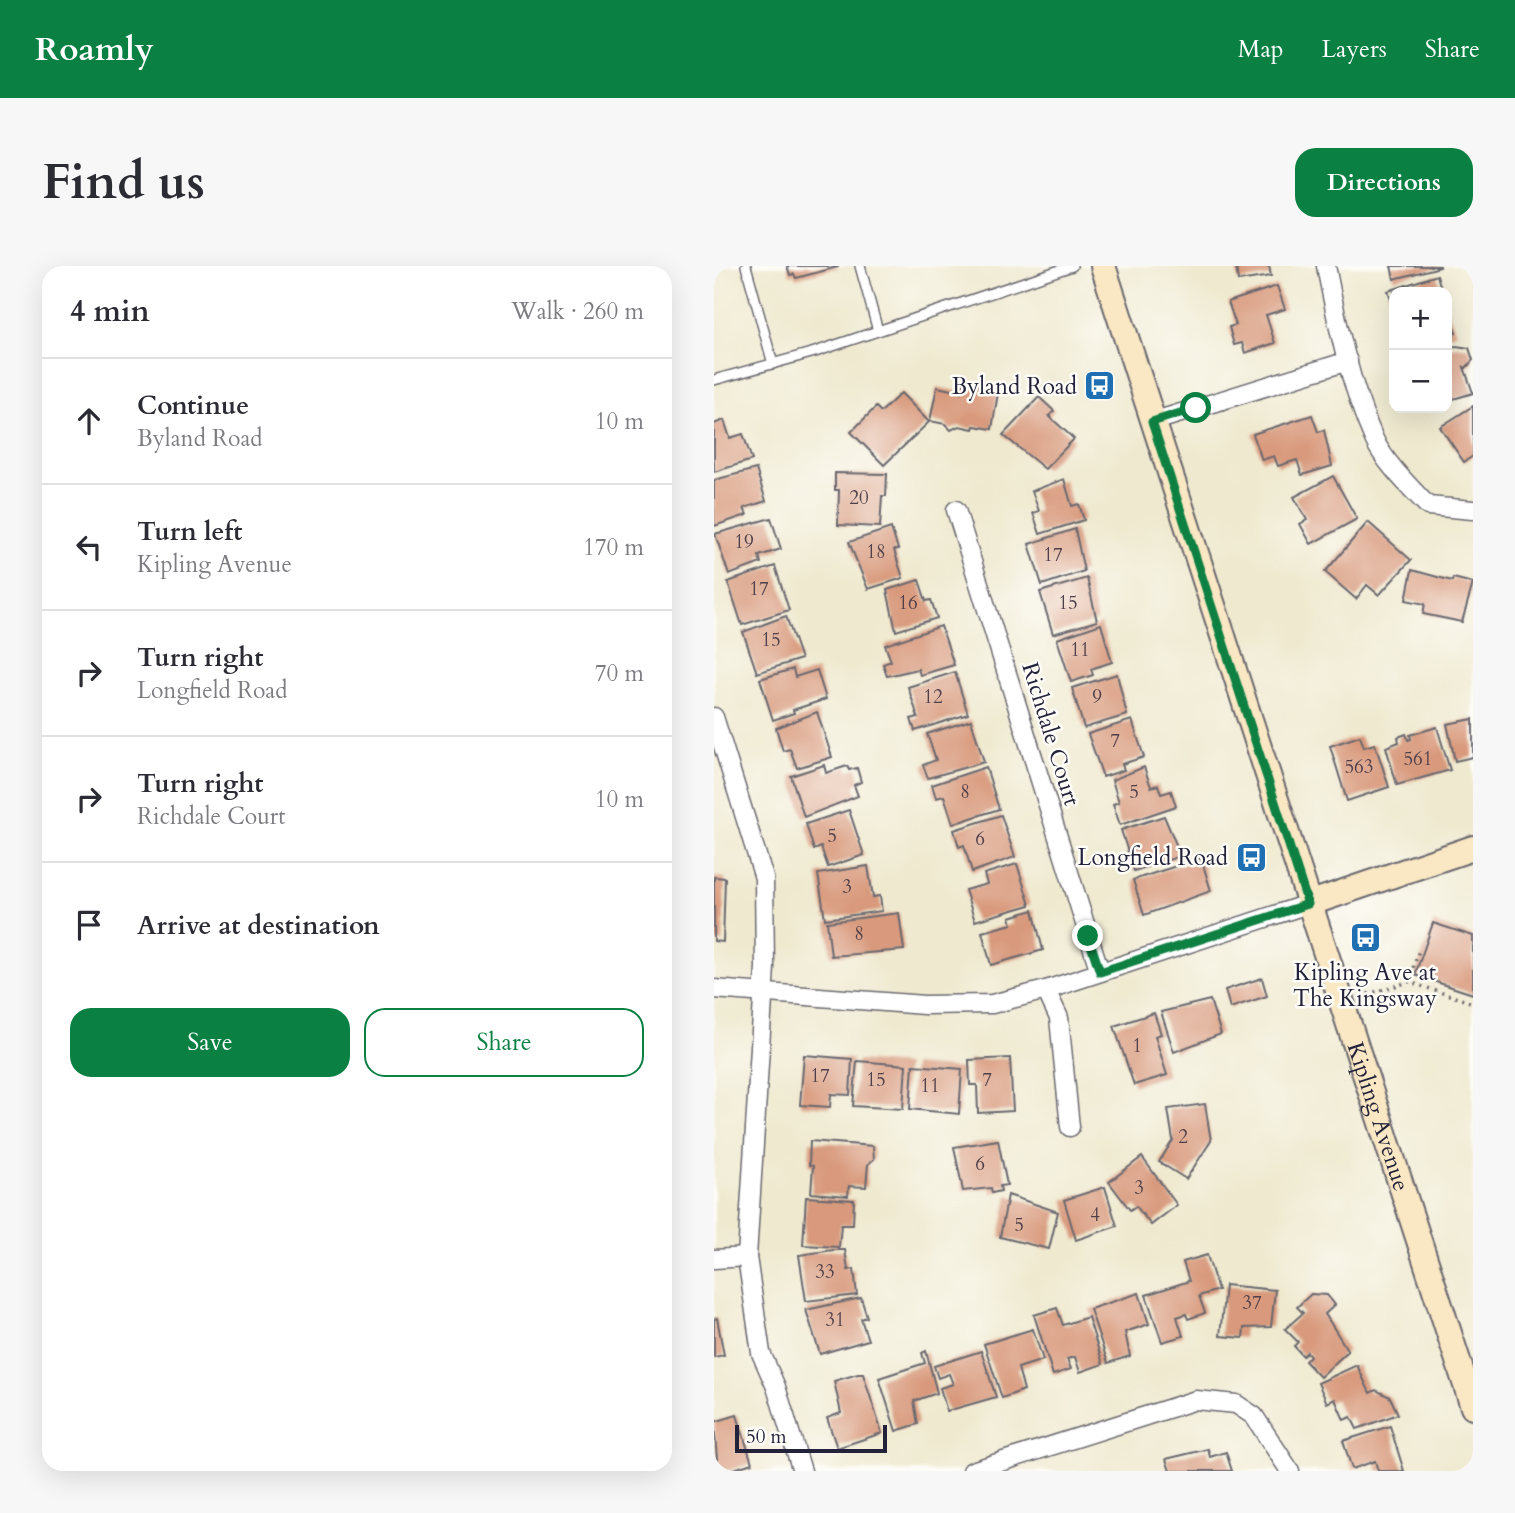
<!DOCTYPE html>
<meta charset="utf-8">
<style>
:root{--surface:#fff;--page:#f7f7f7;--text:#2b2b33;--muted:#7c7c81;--line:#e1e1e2;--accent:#0b8043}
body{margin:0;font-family:Cardo,serif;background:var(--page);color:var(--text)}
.controls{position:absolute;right:21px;top:21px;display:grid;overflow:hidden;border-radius:14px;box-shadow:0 7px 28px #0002}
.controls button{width:63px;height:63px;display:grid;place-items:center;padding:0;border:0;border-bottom:2px solid var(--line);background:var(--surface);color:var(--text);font:35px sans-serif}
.scale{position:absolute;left:21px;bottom:18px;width:152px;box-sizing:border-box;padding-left:7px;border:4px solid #22223b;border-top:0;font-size:19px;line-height:24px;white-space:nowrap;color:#22223b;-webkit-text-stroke:5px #fdfcf7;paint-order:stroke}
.stop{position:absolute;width:21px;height:21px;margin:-16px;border:5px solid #0b8043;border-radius:50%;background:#fff}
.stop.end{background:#0b8043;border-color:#fff;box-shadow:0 2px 7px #0008}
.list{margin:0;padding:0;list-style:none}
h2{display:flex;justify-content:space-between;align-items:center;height:91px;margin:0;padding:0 28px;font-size:30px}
h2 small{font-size:23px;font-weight:400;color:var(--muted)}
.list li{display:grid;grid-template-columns:46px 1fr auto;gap:21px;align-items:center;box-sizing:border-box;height:126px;padding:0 28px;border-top:2px solid var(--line)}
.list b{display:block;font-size:26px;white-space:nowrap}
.list p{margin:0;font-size:23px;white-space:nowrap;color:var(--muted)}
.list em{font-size:23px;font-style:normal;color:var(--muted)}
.actions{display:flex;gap:14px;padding:21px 28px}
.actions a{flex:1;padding:16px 0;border:2px solid var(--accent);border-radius:21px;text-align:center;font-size:24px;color:var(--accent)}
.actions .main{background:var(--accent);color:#fff}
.icon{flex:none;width:38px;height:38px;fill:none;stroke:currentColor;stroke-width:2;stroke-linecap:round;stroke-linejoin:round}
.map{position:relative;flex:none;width:759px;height:1205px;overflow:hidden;border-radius:21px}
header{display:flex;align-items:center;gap:42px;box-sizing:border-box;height:98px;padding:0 35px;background:var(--accent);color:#fff}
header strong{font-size:33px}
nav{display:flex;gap:38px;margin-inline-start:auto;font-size:24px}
.intro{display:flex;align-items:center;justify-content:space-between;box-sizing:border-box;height:168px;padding:0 42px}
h1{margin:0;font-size:49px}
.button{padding:18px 32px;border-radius:21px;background:var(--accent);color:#fff;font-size:24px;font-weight:700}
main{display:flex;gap:42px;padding:0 42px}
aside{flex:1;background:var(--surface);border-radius:21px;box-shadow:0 7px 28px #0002}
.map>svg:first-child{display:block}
.building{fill:#d8997c}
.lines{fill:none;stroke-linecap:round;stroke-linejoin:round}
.lane-casing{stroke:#6a686f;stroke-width:12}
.street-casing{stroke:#6a686f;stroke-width:21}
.secondary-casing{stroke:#6a686f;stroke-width:28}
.path{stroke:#6a686f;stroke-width:3.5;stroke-dasharray:2 5;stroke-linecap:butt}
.lane{stroke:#fff;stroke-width:9}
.street{stroke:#fff;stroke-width:18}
.secondary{stroke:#fae7c3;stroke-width:24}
.route{stroke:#0b8043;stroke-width:9}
.labels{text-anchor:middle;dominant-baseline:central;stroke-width:5;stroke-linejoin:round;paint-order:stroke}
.number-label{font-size:19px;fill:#50404b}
.poi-label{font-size:23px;fill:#22223b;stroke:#fdfcf7;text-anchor:end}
.street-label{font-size:23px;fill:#22223b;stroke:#fdfcf7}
</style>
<header>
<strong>Roamly</strong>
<nav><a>Map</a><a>Layers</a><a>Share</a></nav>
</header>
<div class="intro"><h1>Find us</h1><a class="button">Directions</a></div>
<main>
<aside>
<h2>4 min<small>Walk · 260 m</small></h2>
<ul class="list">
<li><svg class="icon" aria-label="ahead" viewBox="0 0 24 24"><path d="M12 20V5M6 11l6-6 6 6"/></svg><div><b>Continue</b><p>Byland Road</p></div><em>10 m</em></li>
<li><svg class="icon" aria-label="left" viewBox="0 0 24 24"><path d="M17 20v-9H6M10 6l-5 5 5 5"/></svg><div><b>Turn left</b><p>Kipling Avenue</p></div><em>170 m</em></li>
<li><svg class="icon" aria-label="right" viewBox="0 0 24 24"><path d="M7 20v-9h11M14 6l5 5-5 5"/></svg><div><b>Turn right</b><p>Longfield Road</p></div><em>70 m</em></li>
<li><svg class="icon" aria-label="right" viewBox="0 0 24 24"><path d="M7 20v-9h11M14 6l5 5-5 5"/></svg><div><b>Turn right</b><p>Richdale Court</p></div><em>10 m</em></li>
<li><svg class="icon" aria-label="arrive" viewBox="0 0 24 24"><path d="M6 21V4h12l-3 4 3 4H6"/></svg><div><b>Arrive at destination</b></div></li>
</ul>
<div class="actions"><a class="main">Save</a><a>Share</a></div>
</aside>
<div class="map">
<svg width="759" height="1205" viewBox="0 0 759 1205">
<rect width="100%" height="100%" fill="#fdfcf7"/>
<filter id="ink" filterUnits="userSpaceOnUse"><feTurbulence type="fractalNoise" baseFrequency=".0143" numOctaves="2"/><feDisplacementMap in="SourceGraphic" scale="14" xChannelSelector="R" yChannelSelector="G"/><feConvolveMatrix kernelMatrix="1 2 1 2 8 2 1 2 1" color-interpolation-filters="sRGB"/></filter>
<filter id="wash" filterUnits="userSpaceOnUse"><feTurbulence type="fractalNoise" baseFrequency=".00686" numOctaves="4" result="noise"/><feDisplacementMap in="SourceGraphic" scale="28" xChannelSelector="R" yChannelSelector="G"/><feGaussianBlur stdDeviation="1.57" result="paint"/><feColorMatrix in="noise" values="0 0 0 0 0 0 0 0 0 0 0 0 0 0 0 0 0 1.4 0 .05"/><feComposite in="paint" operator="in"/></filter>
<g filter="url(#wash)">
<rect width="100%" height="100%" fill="#efe9cf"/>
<g id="blocks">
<g class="building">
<path d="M 73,0 L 124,0 L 124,1 L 82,12 L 80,8 L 76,9 Z"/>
<path d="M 522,0 L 555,0 L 557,10 L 524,15 Z"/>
<path d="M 677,0 L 726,0 L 726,1 L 680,13 Z"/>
<path d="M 723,9 L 728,26 L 680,26 L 680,42 L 674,25 Z"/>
<path d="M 563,20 L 571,43 L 552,49 L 561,77 L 531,87 L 528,77 L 520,79 L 515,61 L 522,59 L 514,36 Z"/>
<path d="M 733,41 L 742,67 L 733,70 Z"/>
<path d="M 742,80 L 755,82 L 759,94 L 752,102 L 750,101 L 759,127 L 733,135 L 733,82 Z"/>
<path d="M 248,117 L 285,121 L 278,163 L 260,160 L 259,163 L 245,160 L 237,164 L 231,158 L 216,155 L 223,121 L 247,126 Z"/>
<path d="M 187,127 L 215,156 L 170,199 L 137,166 L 162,141 L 167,146 Z"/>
<path d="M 325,131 L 340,145 L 335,150 L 360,173 L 331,203 L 289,169 Z"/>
<path d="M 759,140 L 759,190 L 750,196 L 726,161 Z"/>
<path d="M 598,149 L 604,166 L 610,164 L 618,200 L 588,209 L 583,194 L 564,200 L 560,190 L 548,194 L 539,168 Z"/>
<path d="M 10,154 L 16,172 L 29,168 L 38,194 L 0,206 L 0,158 Z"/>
<path d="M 42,203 L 52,235 L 30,242 L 33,249 L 0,260 L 0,214 Z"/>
<path d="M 121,207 L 173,208 L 172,230 L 168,230 L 166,261 L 124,259 L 125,224 L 121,224 Z"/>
<path d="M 619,210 L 643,253 L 597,278 L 586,258 L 593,254 L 580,231 Z"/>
<path d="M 350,213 L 358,240 L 365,238 L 370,254 L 326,268 L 319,247 L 325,245 L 318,225 Z"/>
<path d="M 57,252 L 67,283 L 45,290 L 47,297 L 15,309 L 1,268 Z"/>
<path d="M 654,256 L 697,294 L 665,329 L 653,319 L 642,333 L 611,306 Z"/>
<path d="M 177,262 L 184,283 L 180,284 L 189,312 L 154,323 L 135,276 Z"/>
<path d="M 361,263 L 370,305 L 328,319 L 315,278 Z"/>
<path d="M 61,300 L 75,344 L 28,359 L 14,316 Z"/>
<path d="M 698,304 L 738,315 L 739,312 L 759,317 L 748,356 L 709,348 L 711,338 L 692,334 Z"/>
<path d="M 373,312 L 383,355 L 339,368 L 326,326 Z"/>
<path d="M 205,314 L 212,335 L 217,334 L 223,352 L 182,365 L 173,324 Z"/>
<path d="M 72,350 L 87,393 L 43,407 L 29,366 Z"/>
<path d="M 387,358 L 398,396 L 377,403 L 379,409 L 357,416 L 343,373 Z"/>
<path d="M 227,360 L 240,399 L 206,409 L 204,403 L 173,410 L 169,398 L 177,395 L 171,379 Z"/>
<path d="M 79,403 L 81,411 L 103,404 L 112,433 L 79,444 L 80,447 L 59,454 L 46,413 Z"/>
<path d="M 241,406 L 254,448 L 201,465 L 197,453 L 204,451 L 194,421 Z"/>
<path d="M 403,408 L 413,449 L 370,462 L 358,422 Z"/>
<path d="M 103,446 L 118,491 L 83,502 L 76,483 L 69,485 L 62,462 Z"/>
<path d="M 759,453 L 759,491 L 741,495 L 733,458 Z"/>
<path d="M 257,454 L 270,496 L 214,512 L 209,499 L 222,494 L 213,468 Z"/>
<path d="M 418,454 L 430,491 L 408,498 L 410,504 L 389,511 L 374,468 Z"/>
<path d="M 723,461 L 736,504 L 683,519 L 672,481 L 685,476 L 684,471 L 692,468 L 694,474 L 697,473 L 696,469 Z"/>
<path d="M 646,470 L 650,481 L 661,478 L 675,521 L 633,535 L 616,480 Z"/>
<path d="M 110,499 L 112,507 L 133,500 L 135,504 L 143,502 L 147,516 L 140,519 L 144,530 L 90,551 L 77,510 Z"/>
<path d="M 272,501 L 285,543 L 239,558 L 230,530 L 222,532 L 218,519 Z"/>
<path d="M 430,501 L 437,521 L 444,519 L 447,528 L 457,525 L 462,540 L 406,559 L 399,538 L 405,536 L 398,514 Z"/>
<path d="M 135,544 L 150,589 L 114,601 L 107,581 L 100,584 L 92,558 Z"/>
<path d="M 287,549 L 301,591 L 258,606 L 250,579 L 245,581 L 240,564 Z"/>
<path d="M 450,550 L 467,590 L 420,605 L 407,564 Z"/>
<path d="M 487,592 L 497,625 L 430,649 L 419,614 Z"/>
<path d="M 303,598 L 316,639 L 261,655 L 251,624 L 273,618 L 270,608 Z"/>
<path d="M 154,600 L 159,631 L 166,630 L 168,645 L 111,653 L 104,608 Z"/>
<path d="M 0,611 L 11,612 L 9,676 L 0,675 Z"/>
<path d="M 319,644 L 329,684 L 277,699 L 268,666 L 298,658 L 296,651 Z"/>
<path d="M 185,647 L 190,684 L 117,690 L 113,656 Z"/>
<path d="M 719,657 L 759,670 L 759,728 L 701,709 Z"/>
<path d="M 548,712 L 553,730 L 516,742 L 511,724 Z"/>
<path d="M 496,734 L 507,768 L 460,786 L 447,746 Z"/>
<path d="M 440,747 L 447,768 L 441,770 L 453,809 L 420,819 L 400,760 Z"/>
<path d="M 90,789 L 138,793 L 136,829 L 117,828 L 116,841 L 86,839 Z"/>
<path d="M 296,792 L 299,845 L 264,847 L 263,819 L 256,819 L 255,794 Z"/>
<path d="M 143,795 L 192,799 L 189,843 L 139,840 Z"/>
<path d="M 199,799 L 248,803 L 245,848 L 196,843 Z"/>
<path d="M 491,838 L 497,875 L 472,913 L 445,896 L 459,874 L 454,843 Z"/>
<path d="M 284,874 L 293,919 L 286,920 L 287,925 L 278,927 L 277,922 L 249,925 L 240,881 Z"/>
<path d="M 96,875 L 159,880 L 160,893 L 154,898 L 152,921 L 135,920 L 134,930 L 97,927 L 99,900 L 95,899 Z"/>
<path d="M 428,891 L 463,939 L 437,959 L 422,940 L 416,944 L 395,916 Z"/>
<path d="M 391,921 L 403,960 L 362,974 L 350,934 Z"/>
<path d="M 294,929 L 344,946 L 335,983 L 286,971 Z"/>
<path d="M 92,931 L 140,934 L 139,959 L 127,959 L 125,981 L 89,979 Z"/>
<path d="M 119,984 L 131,984 L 134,1004 L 140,1003 L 143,1029 L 92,1035 L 85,989 Z"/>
<path d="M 493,989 L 504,1024 L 485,1030 L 491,1047 L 474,1053 L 472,1048 L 463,1051 L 469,1070 L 448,1076 L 432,1029 L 475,1015 L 469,996 Z"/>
<path d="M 511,1019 L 561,1024 L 557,1061 L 530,1062 L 529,1072 L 506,1070 Z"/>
<path d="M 425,1027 L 435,1058 L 411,1066 L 416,1090 L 394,1097 L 376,1043 Z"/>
<path d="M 597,1028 L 613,1029 L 621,1039 L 611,1048 L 634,1085 L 606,1111 L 591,1095 L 596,1090 L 593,1086 L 589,1090 L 580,1080 L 584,1076 L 571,1063 L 589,1047 L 583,1041 Z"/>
<path d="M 147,1032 L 153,1051 L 147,1053 L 154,1074 L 106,1088 L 92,1044 Z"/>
<path d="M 343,1042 L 349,1059 L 374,1051 L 389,1098 L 366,1106 L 361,1091 L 353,1093 L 357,1103 L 339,1109 L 320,1049 Z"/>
<path d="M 3,1052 L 10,1089 L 0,1091 L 0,1053 Z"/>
<path d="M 319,1063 L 329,1094 L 304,1102 L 310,1124 L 288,1132 L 270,1078 Z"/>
<path d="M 212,1085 L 223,1127 L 200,1135 L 204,1158 L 182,1165 L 165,1112 L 211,1097 L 208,1087 Z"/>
<path d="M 267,1085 L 282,1131 L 233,1145 L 226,1122 L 239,1118 L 235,1108 L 224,1112 L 220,1100 Z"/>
<path d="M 643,1099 L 656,1127 L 662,1124 L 676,1131 L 684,1148 L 643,1163 L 637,1151 L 630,1154 L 621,1133 L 613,1137 L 604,1117 Z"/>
<path d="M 144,1108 L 149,1108 L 168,1167 L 123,1182 L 113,1152 L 127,1147 L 120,1115 Z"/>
<path d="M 23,1149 L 38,1197 L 14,1205 L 0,1205 L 0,1194 L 3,1193 L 0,1156 Z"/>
<path d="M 676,1160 L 690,1205 L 664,1205 L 661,1195 L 638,1203 L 629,1175 Z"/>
<path d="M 494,1183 L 496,1191 L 512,1186 L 518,1205 L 456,1205 L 452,1193 Z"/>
</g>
</g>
</g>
<g filter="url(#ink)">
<use href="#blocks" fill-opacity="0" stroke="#6a686f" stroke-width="2"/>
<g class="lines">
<defs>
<g id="lane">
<path d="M 32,0 L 59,98"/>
<path d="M 146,0 L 164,65"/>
<path d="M 0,114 L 101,86 L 358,0"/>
</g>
<g id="street">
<path d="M 612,0 C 623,57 636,119 660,173 C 670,196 696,221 714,240 L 759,244"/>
<path d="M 438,156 L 634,95"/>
<path d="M 242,244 L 386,706"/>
<path d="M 0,451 L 50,612 L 51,701 L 33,991 L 47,1087 L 62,1121 L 88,1205"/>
<path d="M 0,723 L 210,739 L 278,738 L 332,724 L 594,638"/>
<path d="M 332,724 L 345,752 L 356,861"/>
<path d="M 0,993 L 33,991"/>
<path d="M 258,1205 L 482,1134 L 522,1138 L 540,1150 L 576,1205"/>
</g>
<g id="secondary">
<path id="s1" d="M 389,0 L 759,1141"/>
<path d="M 594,638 L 759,582"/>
</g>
</defs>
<use href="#lane" class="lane-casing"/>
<use href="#street" class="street-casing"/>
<use href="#secondary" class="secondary-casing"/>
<g class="path">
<path d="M 695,715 L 705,684"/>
<path d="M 647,730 L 695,716 L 759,737"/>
</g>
<use href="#lane" class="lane"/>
<use href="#street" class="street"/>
<use href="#secondary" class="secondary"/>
</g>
</g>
<g class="lines" filter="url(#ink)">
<path class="route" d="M 374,670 L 386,706 L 594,638 L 438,156 L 482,142"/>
</g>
<defs>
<symbol id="bus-square" viewBox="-11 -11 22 22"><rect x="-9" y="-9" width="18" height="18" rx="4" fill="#1f6fb2" stroke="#fdfcf7"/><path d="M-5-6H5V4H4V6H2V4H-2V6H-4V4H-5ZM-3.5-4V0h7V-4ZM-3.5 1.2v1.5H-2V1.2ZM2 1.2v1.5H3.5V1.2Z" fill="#fff"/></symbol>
</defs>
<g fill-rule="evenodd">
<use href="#bus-square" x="368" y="102" width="35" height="35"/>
<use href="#bus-square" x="520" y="574" width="35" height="35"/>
<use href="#bus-square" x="634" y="654" width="35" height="35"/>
</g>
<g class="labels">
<g class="number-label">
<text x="145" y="232">20</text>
<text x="30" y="276">19</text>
<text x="162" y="286">18</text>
<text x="339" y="289">17</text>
<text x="45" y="323">17</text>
<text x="194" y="337">16</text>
<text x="354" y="337">15</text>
<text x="57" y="374">15</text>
<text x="366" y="384">11</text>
<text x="219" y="431">12</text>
<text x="383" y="431">9</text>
<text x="401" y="475">7</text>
<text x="704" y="493">561</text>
<text x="645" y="501">563</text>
<text x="251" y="526">8</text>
<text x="420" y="526">5</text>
<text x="118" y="570">5</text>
<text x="266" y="573">6</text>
<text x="133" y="621">3</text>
<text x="145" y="668">8</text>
<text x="423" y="780">1</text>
<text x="106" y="810">17</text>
<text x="162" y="814">15</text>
<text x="273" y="814">7</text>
<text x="216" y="820">11</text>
<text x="469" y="871">2</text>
<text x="266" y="898">6</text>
<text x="425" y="922">3</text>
<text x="381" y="949">4</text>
<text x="305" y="959">5</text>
<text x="111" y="1006">33</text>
<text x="538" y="1037">37</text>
<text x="121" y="1054">31</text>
</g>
<g class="poi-label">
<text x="363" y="120">Byland Road</text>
<text x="514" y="591">Longfield Road</text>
<text x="651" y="706" text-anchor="middle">Kipling Ave at<tspan x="651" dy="26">The Kingsway</tspan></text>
</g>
<g class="street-label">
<text transform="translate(337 468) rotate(73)">Richdale Court</text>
<text stroke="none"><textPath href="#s1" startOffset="894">Kipling Avenue</textPath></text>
</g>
</g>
</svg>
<div class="controls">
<button>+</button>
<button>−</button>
</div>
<div class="scale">50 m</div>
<div class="stop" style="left:482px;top:142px"></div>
<div class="stop end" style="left:374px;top:670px"></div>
</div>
</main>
